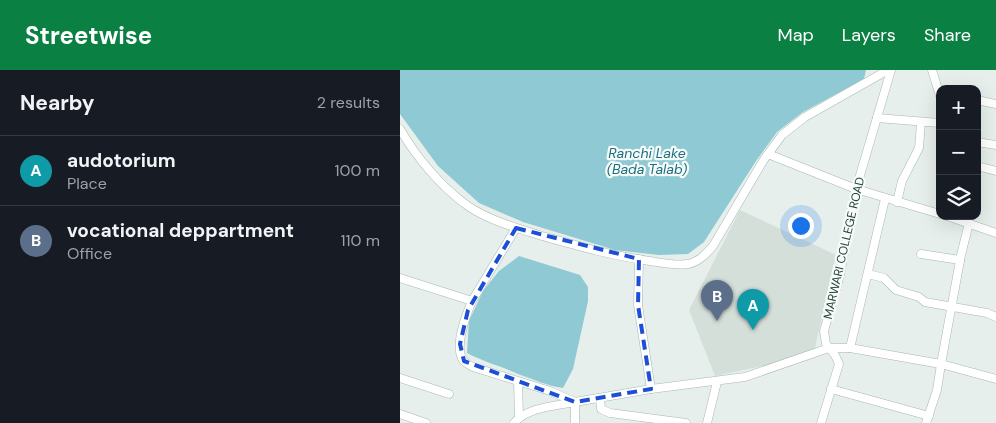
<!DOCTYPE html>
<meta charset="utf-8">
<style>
:root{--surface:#171b24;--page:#20242c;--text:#f1f3f6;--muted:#9ea1a6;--line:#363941;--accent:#0b8043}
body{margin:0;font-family:"DM Sans",sans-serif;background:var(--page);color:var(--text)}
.controls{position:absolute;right:15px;top:15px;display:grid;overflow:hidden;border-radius:10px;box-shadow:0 5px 20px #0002}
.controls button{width:45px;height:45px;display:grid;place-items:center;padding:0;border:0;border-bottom:1px solid var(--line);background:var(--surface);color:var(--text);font:25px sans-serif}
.you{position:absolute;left:400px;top:155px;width:18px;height:18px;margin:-12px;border:4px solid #fff;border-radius:50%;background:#1a73e8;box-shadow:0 0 0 8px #1a73e833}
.badge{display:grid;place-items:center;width:32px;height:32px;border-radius:50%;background:var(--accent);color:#fff;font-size:16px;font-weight:700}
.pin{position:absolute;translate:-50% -41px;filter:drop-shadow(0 1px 2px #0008)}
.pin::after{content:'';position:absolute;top:26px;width:18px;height:15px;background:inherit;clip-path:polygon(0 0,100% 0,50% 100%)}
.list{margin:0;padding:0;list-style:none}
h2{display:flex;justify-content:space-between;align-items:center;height:65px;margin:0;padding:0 20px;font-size:21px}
h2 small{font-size:16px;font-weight:400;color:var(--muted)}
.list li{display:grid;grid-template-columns:32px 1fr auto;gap:15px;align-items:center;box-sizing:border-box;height:70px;padding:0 20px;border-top:1px solid var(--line)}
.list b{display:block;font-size:19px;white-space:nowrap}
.list p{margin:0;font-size:16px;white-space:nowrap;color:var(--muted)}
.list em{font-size:16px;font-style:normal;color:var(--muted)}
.icon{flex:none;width:28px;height:28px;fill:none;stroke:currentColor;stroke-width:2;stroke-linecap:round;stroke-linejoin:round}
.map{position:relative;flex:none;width:596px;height:353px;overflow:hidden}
header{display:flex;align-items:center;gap:30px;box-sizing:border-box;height:70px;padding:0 25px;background:var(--accent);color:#fff}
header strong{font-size:24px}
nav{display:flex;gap:28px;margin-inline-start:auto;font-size:18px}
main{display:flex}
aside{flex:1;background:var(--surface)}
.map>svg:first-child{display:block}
.built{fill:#d4dfda}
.water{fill:#8ec9d4}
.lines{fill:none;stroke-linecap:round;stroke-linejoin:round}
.minor-casing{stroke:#a8b8b2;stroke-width:9}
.minor{stroke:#fff;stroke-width:8}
.marked{fill:none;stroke:#1d4ed8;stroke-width:4;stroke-dasharray:10 6;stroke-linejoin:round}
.labels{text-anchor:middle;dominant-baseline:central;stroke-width:4.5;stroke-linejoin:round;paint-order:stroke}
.street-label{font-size:12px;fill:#24423a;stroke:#f7fbf9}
.water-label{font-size:14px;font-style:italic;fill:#1c6f80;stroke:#f7fbf9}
</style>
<header>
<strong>Streetwise</strong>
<nav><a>Map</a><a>Layers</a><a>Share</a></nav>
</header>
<main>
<aside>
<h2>Nearby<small>2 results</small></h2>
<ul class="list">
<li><span class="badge" style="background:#0f9aa8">A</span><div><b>audotorium</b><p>Place</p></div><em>100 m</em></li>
<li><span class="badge" style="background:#5c6f8a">B</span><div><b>vocational deppartment</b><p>Office</p></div><em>110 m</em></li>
</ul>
</aside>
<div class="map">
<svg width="596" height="353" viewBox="0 0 596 353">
<rect width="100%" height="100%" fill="#e6efeb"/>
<path class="built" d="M 340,140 L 436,185 L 414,282 L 406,287 L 315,306 L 289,240 Z"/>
<g class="water">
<path d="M 0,0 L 466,0 L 464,9 L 403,42 L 377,62 L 356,91 L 304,172 L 288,184 L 259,185 L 215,180 L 123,152 L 79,133 L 38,96 L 0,44 Z"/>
<path d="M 119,186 L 180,205 L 188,217 L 188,231 L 173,299 L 163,318 C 144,315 136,310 118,304 C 101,296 84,292 67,283 L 69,251 L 83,221 L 99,201 Z"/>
</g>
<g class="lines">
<defs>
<g id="minor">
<path d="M 532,0 L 540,26"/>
<path d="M 577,30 L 596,34"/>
<path d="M 477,48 L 540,53"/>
<path d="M 0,59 C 16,87 41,117 68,136 C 90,151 117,158 142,166 C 178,176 213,186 250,191 C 263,193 276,196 288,194 C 299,192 306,184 313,176 L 363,91 L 382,65 L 405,47 L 488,0"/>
<path d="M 577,72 L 596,75"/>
<path d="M 368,84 L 456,119 L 540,144"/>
<path d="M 577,96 L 596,101"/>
<path d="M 497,132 L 502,111 L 519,78 L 521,53"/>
<path d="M 547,146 L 596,163"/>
<path d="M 116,158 L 72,231 C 66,245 54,277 63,290 C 65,293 69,295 73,297 L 150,321 L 175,332 L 251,319 L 345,307 L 429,278 L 450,278 L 541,294 L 561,185 L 569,153"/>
<path d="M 521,184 L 560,190"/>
<path d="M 239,189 L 238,235 L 251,319"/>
<path d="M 468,204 L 484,208 L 496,220 L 519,227 L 525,232 L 587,243 L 596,247"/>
<path d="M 0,208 L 72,231"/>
<path d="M 450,278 L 485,129"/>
<path d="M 0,308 L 49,324"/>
<path d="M 118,312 L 119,348"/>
<path d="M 431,319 L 529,346"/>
<path d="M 200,328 L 201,339 L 210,343 L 286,353"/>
<path d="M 0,344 L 26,353"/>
<path d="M 114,353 C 128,337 155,336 175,332 L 175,353"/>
<path d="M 307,353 L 317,312"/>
<path d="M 421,353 L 439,294 L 435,285 L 426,274 L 424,261 L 440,205 L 456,119 L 491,0"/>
<path d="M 526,353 L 537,320 L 541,294 L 596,309"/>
</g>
</defs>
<use href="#minor" class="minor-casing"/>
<use href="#minor" class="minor"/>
</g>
<path class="marked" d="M 116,158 L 239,189 L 238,235 L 251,319 L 175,332 L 64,291 L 60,274 L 68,240 Z"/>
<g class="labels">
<g class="street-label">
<text transform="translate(444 178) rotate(-77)">MARWARI COLLEGE ROAD</text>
</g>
<g class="water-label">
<text x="247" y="83">Ranchi Lake<tspan x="247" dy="16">(Bada Talab)</tspan></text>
</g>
</g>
</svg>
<div class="controls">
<button>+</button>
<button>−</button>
<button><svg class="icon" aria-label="layers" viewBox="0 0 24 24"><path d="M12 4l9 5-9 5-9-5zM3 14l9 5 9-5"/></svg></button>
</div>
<div class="you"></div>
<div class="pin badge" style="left:353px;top:260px;background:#0f9aa8">A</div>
<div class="pin badge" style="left:317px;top:251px;background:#5c6f8a">B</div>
</div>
</main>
